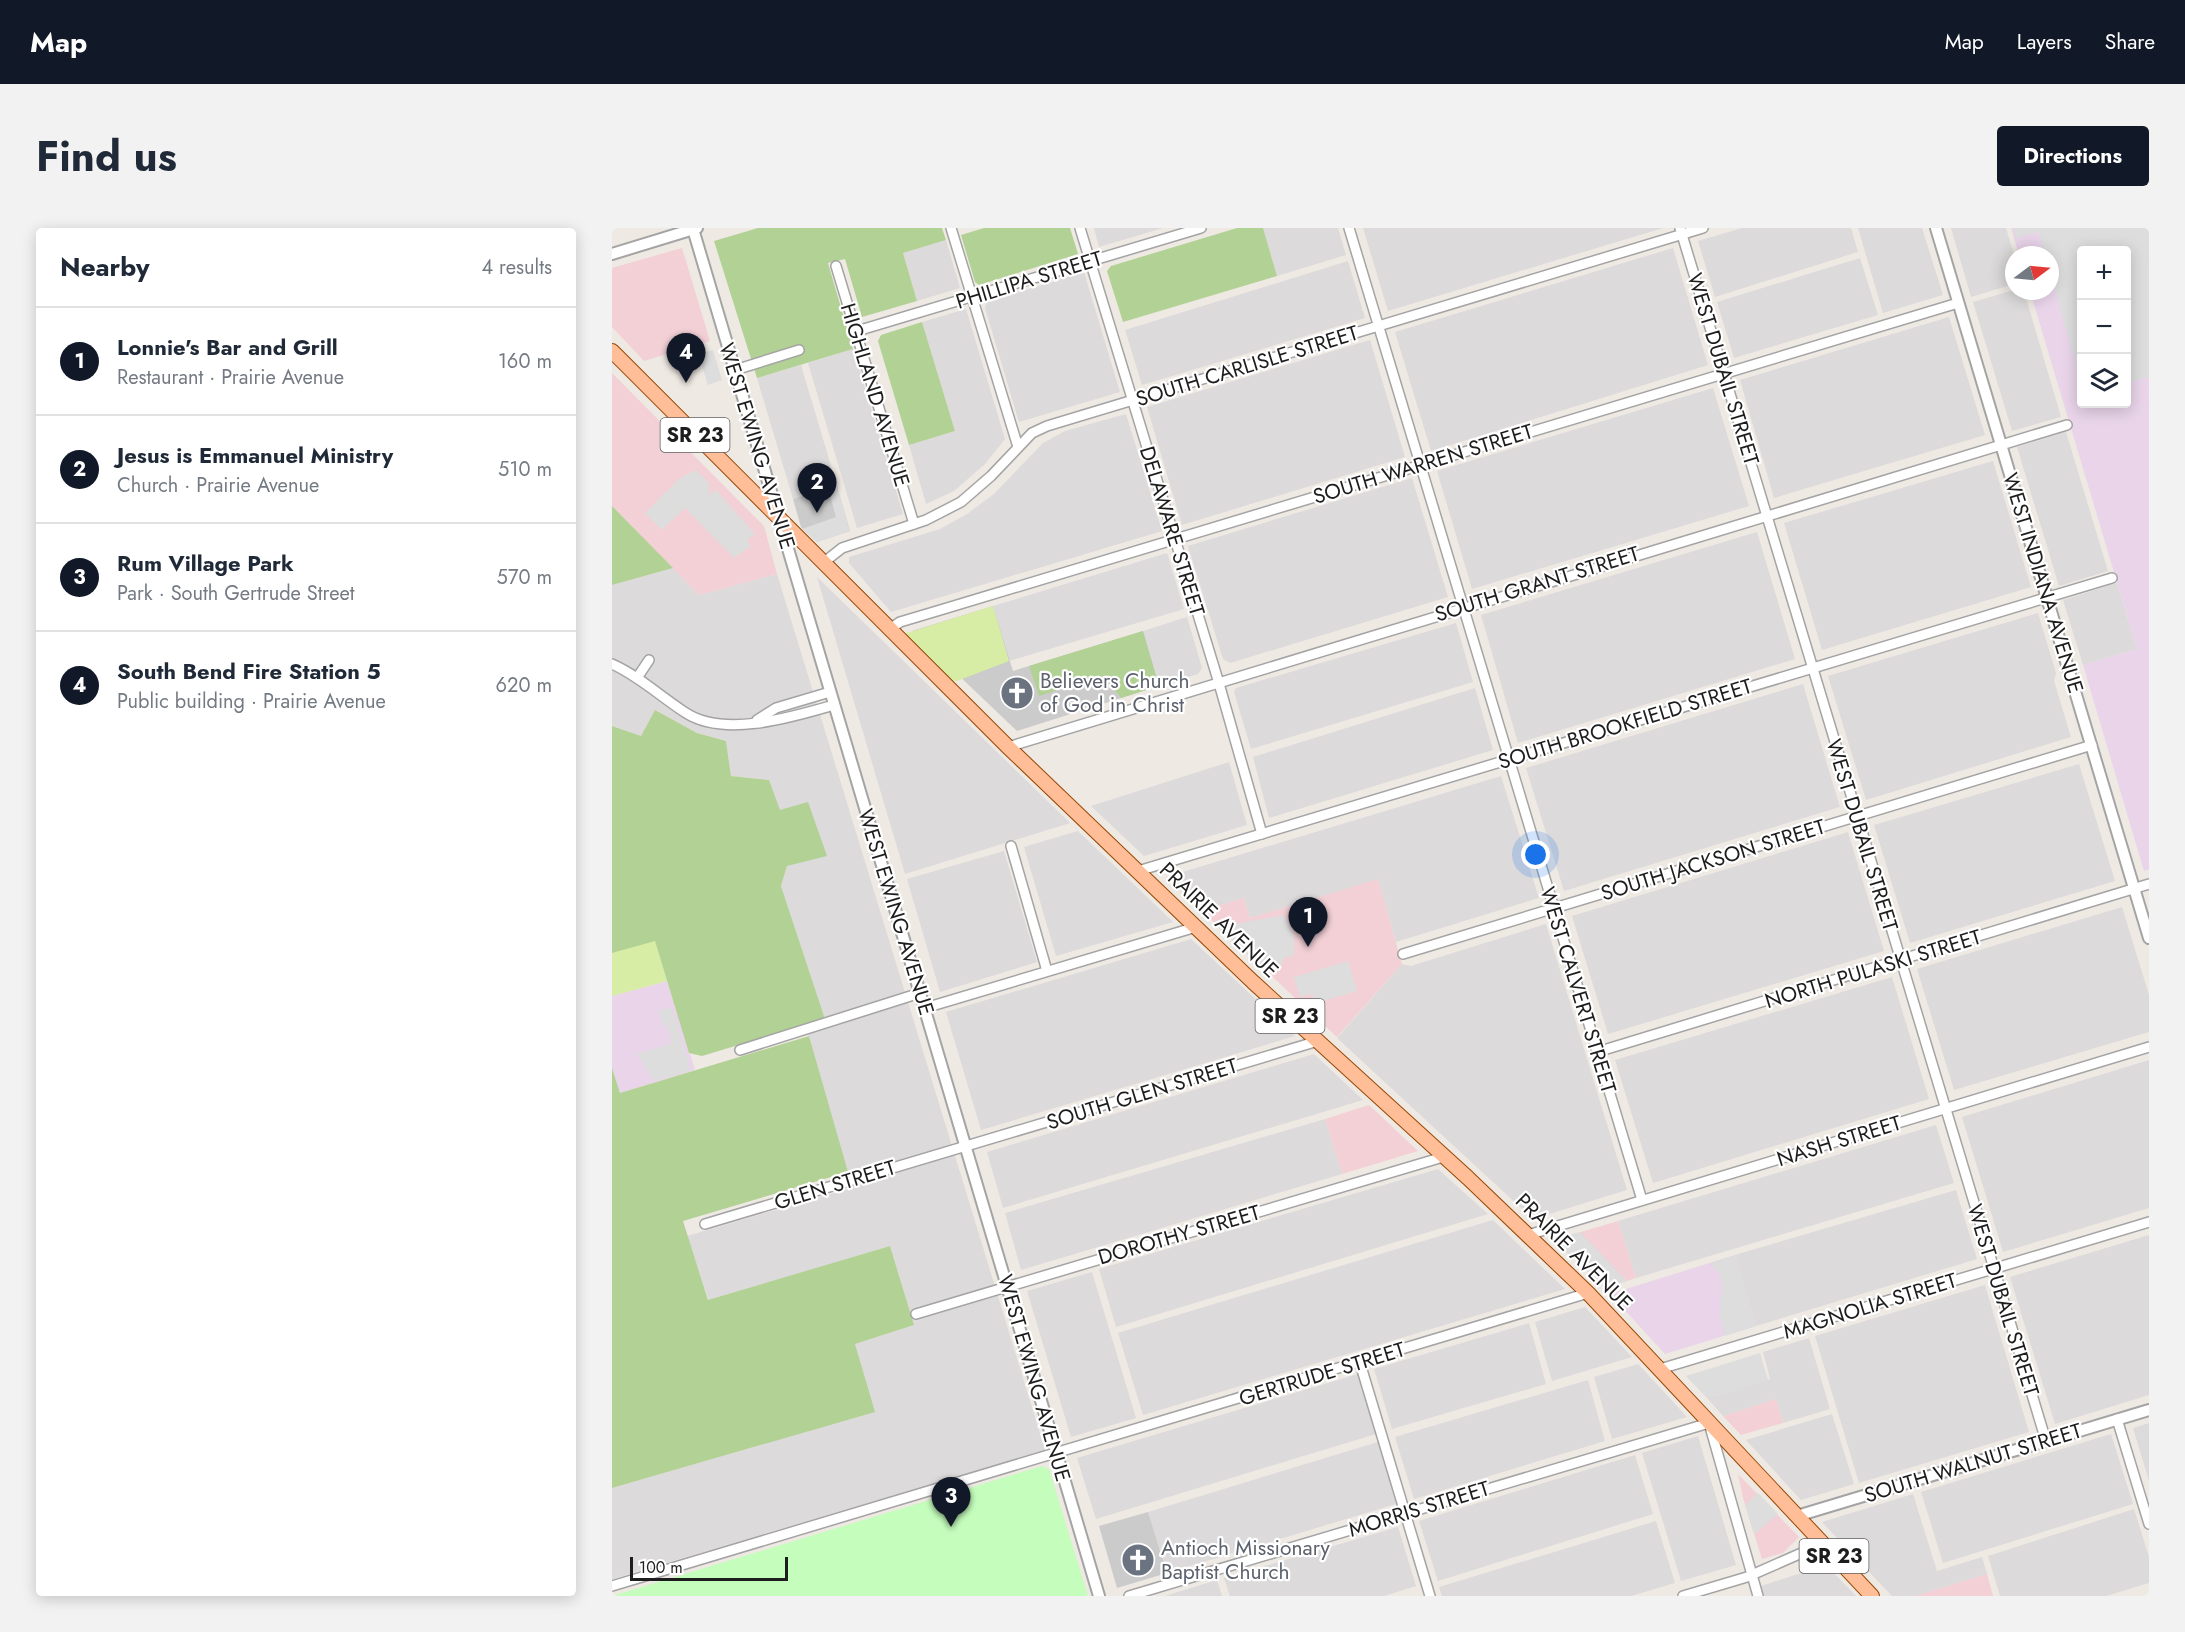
<!DOCTYPE html>
<meta charset="utf-8">
<style>
:root{--surface:#fff;--page:#f2f2f3;--text:#1f2937;--muted:#747a83;--line:#e0e1e3;--accent:#111827}
body{margin:0;font-family:Jost,sans-serif;background:var(--page);color:var(--text)}
.controls{position:absolute;right:18px;top:18px;display:grid;overflow:hidden;border-radius:6px;box-shadow:0 3px 15px #0003}
.controls button{width:54px;height:54px;display:grid;place-items:center;padding:0;border:0;border-bottom:2px solid var(--line);background:var(--surface);color:var(--text);font:30px sans-serif}
.compass{position:absolute;left:1393px;top:18px;width:54px;height:54px;border-radius:50%;background:var(--surface);box-shadow:0 3px 15px #0003;rotate:74deg}
.scale{position:absolute;left:18px;bottom:15px;width:158px;box-sizing:border-box;padding-left:6px;border:3px solid #1d1d1d;border-top:0;font-size:16px;line-height:21px;white-space:nowrap;color:#1d1d1d;-webkit-text-stroke:4px #fff;paint-order:stroke}
.you{position:absolute;left:924px;top:627px;width:21px;height:21px;margin:-15px;border:4px solid #fff;border-radius:50%;background:#1a73e8;box-shadow:0 0 0 9px #1a73e833}
.badge{display:grid;place-items:center;width:39px;height:39px;border-radius:50%;background:var(--accent);color:#fff;font-size:20px;font-weight:700}
.pin{position:absolute;translate:-50% -50px;filter:drop-shadow(0 2px 3px #0008)}
.pin::after{content:'';position:absolute;top:32px;width:21px;height:18px;background:inherit;clip-path:polygon(0 0,100% 0,50% 100%)}
.list{margin:0;padding:0;list-style:none}
h2{display:flex;justify-content:space-between;align-items:center;height:78px;margin:0;padding:0 24px;font-size:26px}
h2 small{font-size:20px;font-weight:400;color:var(--muted)}
.list li{display:grid;grid-template-columns:39px 1fr auto;gap:18px;align-items:center;box-sizing:border-box;height:108px;padding:0 24px;border-top:2px solid var(--line)}
.list b{display:block;font-size:22px;white-space:nowrap}
.list p{margin:0;font-size:20px;white-space:nowrap;color:var(--muted)}
.list em{font-size:20px;font-style:normal;color:var(--muted)}
.icon{flex:none;width:33px;height:33px;fill:none;stroke:currentColor;stroke-width:2;stroke-linecap:round;stroke-linejoin:round}
.map{position:relative;flex:none;width:1537px;height:1368px;overflow:hidden;border-radius:6px}
header{display:flex;align-items:center;gap:36px;box-sizing:border-box;height:84px;padding:0 30px;background:var(--accent);color:#fff}
header strong{font-size:28px}
nav{display:flex;gap:33px;margin-inline-start:auto;font-size:21px}
.intro{display:flex;align-items:center;justify-content:space-between;box-sizing:border-box;height:144px;padding:0 36px}
h1{margin:0;font-size:42px}
.button{padding:15px 27px;border-radius:6px;background:var(--accent);color:#fff;font-size:21px;font-weight:700}
main{display:flex;gap:36px;padding:0 36px}
aside{flex:1;background:var(--surface);border-radius:6px;box-shadow:0 3px 15px #0003}
.map>svg:first-child{display:block}
.residential{fill:#dcdadb}
.commercial{fill:#f2d0d6}
.industrial{fill:#e9d4e9;fill-rule:evenodd}
.religious{fill:#cbcbcb}
.grass{fill:#d7eda5}
.forest{fill:#b2d194}
.park{fill:#c4fdbc}
.parking{fill:#ddd}
.lines{fill:none;stroke-linecap:round;stroke-linejoin:round}
.minor-casing{stroke:#a4a4a4;stroke-width:12}
.tertiary-casing{stroke:#a4a4a4;stroke-width:14}
.primary-casing{stroke:#974700;stroke-width:16}
.minor{stroke:#fff;stroke-width:9}
.tertiary{stroke:#fff;stroke-width:10}
.primary{stroke:#ffbe98;stroke-width:14}
.labels{text-anchor:middle;dominant-baseline:central;stroke-width:4.5;stroke-linejoin:round;paint-order:stroke}
.shield{fill:#fff;stroke:#616161;stroke-width:1.5}
.shield-label{font-size:20px;font-weight:bold;fill:#1d1d1d}
.street-label{font-size:21px;fill:#1d1d1d;stroke:#fff}
.worship-label{font-size:21px;fill:#5b616d;stroke:#fff;text-anchor:start}
</style>
<header>
<strong>Map</strong>
<nav><a>Map</a><a>Layers</a><a>Share</a></nav>
</header>
<div class="intro"><h1>Find us</h1><a class="button">Directions</a></div>
<main>
<aside>
<h2>Nearby<small>4 results</small></h2>
<ul class="list">
<li><span class="badge">1</span><div><b>Lonnie's Bar and Grill</b><p>Restaurant · Prairie Avenue</p></div><em>160 m</em></li>
<li><span class="badge">2</span><div><b>Jesus is Emmanuel Ministry</b><p>Church · Prairie Avenue</p></div><em>510 m</em></li>
<li><span class="badge">3</span><div><b>Rum Village Park</b><p>Park · South Gertrude Street</p></div><em>570 m</em></li>
<li><span class="badge">4</span><div><b>South Bend Fire Station 5</b><p>Public building · Prairie Avenue</p></div><em>620 m</em></li>
</ul>
</aside>
<div class="map">
<svg width="1537" height="1368" viewBox="0 0 1537 1368">
<rect width="100%" height="100%" fill="#efe9e3"/>
<g class="residential">
<path d="M 482,0 L 551,0 L 487,19 Z"/>
<path d="M 651,0 L 726,0 L 734,27 L 665,48 Z"/>
<path d="M 751,0 L 1051,0 L 776,83 Z"/>
<path d="M 1130,0 L 1239,0 L 1246,24 L 1103,69 L 1086,13 Z"/>
<path d="M 1246,0 L 1310,0 L 1331,67 L 1271,85 Z"/>
<path d="M 1339,0 L 1394,0 L 1402,27 L 1402,56 L 1359,69 Z"/>
<path d="M 334,12 L 348,60 L 305,73 L 291,25 Z"/>
<path d="M 1061,20 L 1096,137 L 819,223 L 783,104 Z"/>
<path d="M 1248,30 L 1266,87 L 1122,130 L 1105,74 Z"/>
<path d="M 736,33 L 753,90 L 530,157 L 513,102 Z"/>
<path d="M 472,44 L 508,164 L 407,194 L 373,80 L 375,74 Z"/>
<path d="M 1402,62 L 1412,63 L 1449,189 L 1400,203 L 1361,74 Z"/>
<path d="M 354,81 L 393,211 L 373,236 L 342,263 L 314,276 L 297,217 L 343,203 L 310,94 Z"/>
<path d="M 1337,89 L 1373,207 L 1162,270 L 1128,152 Z"/>
<path d="M 758,112 L 793,229 L 570,297 L 535,179 Z"/>
<path d="M 241,121 L 291,286 L 245,300 L 196,135 Z"/>
<path d="M 189,137 L 225,258 L 181,271 L 145,150 Z"/>
<path d="M 1101,160 L 1137,278 L 860,361 L 825,243 Z"/>
<path d="M 514,186 L 550,303 L 279,384 L 237,335 L 237,329 L 328,301 L 355,286 L 382,266 L 431,215 L 453,203 Z"/>
<path d="M 1454,204 L 1496,343 L 1447,358 L 1405,219 Z"/>
<path d="M 1381,233 L 1419,359 L 1210,422 L 1172,295 Z"/>
<path d="M 800,250 L 836,369 L 618,435 L 611,431 L 576,318 Z"/>
<path d="M 1145,304 L 1183,431 L 906,515 L 869,387 Z"/>
<path d="M 555,325 L 572,381 L 397,433 L 381,378 Z"/>
<path d="M 61,340 L 87,367 L 165,346 L 433,1222 L 0,1351 L 0,1260 L 262,1184 L 243,1116 L 302,1097 L 278,1018 L 97,1073 L 75,1008 L 239,960 L 194,797 L 213,791 L 169,658 L 175,638 L 215,627 L 167,582 L 157,552 L 119,548 L 114,513 L 85,505 L 43,482 L 29,508 L 0,498 L 0,357 Z"/>
<path d="M 205,349 L 458,595 L 293,646 Z"/>
<path d="M 1505,355 L 1525,421 L 1471,437 L 1451,372 Z"/>
<path d="M 1426,385 L 1444,445 L 1442,453 L 1459,509 L 1254,572 L 1216,448 Z"/>
<path d="M 575,389 L 590,440 L 586,446 L 547,458 L 531,403 Z"/>
<path d="M 844,395 L 861,454 L 639,521 L 622,464 L 624,460 Z"/>
<path d="M 1191,456 L 1228,579 L 952,663 L 914,540 Z"/>
<path d="M 863,460 L 881,522 L 657,590 L 641,529 Z"/>
<path d="M 617,534 L 635,597 L 532,628 L 479,578 Z"/>
<path d="M 1467,536 L 1503,653 L 1298,715 L 1262,597 Z"/>
<path d="M 889,548 L 927,670 L 784,714 L 766,652 L 638,690 L 632,670 L 590,683 L 554,649 Z"/>
<path d="M 466,603 L 561,694 L 444,728 L 412,619 Z"/>
<path d="M 1236,604 L 1272,723 L 996,806 L 960,688 Z"/>
<path d="M 392,623 L 425,734 L 328,764 L 295,651 Z"/>
<path d="M 1510,679 L 1537,767 L 1537,804 L 1342,862 L 1305,741 Z"/>
<path d="M 934,696 L 1015,962 L 921,991 L 725,810 L 790,736 L 799,738 Z"/>
<path d="M 579,711 L 683,808 L 369,902 L 334,784 Z"/>
<path d="M 1280,749 L 1317,871 L 1041,955 L 1003,832 Z"/>
<path d="M 702,826 L 751,872 L 391,980 L 375,924 Z"/>
<path d="M 1537,832 L 1537,980 L 1391,1024 L 1350,889 Z"/>
<path d="M 713,891 L 730,946 L 409,1042 L 393,985 Z"/>
<path d="M 1324,897 L 1342,955 L 1024,1050 L 1006,993 Z"/>
<path d="M 826,941 L 876,986 L 504,1099 L 487,1041 Z"/>
<path d="M 1344,962 L 1365,1031 L 1144,1098 L 1123,1027 Z"/>
<path d="M 881,992 L 953,1061 L 531,1187 L 506,1105 Z"/>
<path d="M 1537,1007 L 1537,1167 L 1443,1196 L 1398,1049 Z"/>
<path d="M 480,1044 L 524,1190 L 459,1209 L 415,1063 Z"/>
<path d="M 1373,1057 L 1417,1204 L 1247,1255 L 1203,1108 Z"/>
<path d="M 973,1079 L 1020,1129 L 940,1153 L 923,1094 Z"/>
<path d="M 917,1095 L 934,1156 L 780,1201 L 762,1141 Z"/>
<path d="M 1197,1110 L 1218,1181 L 1171,1195 L 1164,1171 L 1111,1188 L 1095,1170 L 1158,1151 L 1151,1124 Z"/>
<path d="M 1026,1136 L 1075,1189 L 1000,1211 L 982,1149 Z"/>
<path d="M 746,1146 L 764,1206 L 484,1291 L 465,1230 Z"/>
<path d="M 976,1152 L 993,1213 L 802,1271 L 783,1209 Z"/>
<path d="M 1220,1186 L 1242,1256 L 1189,1272 L 1134,1212 Z"/>
<path d="M 1537,1195 L 1537,1253 L 1521,1200 Z"/>
<path d="M 1499,1206 L 1521,1276 L 1331,1335 L 1309,1264 Z"/>
<path d="M 1086,1208 L 1124,1337 L 1069,1353 L 1030,1225 Z"/>
<path d="M 766,1214 L 784,1276 L 555,1345 L 536,1284 Z"/>
<path d="M 1023,1227 L 1041,1286 L 826,1353 L 807,1293 Z"/>
<path d="M 1301,1266 L 1325,1343 L 1370,1329 L 1375,1346 L 1303,1368 L 1280,1368 L 1210,1294 Z"/>
<path d="M 1522,1281 L 1537,1329 L 1537,1355 L 1494,1368 L 1388,1368 L 1376,1328 Z"/>
<path d="M 1044,1293 L 1063,1355 L 1019,1368 L 830,1368 L 827,1359 Z"/>
<path d="M 786,1299 L 804,1358 L 772,1368 L 618,1368 L 612,1350 Z"/>
<path d="M 1214,1337 L 1244,1368 L 1152,1368 L 1149,1358 Z"/>
<path d="M 605,1352 L 610,1368 L 553,1368 Z"/>
</g>
<g class="commercial">
<path d="M 70,20 L 98,113 L 32,133 L 0,99 L 0,40 Z"/>
<path d="M 0,145 L 152,298 L 165,346 L 87,367 L 0,278 Z"/>
<path d="M 766,651 L 790,736 L 725,809 L 590,683 L 632,670 L 638,690 Z"/>
<path d="M 757,877 L 806,923 L 730,946 L 713,891 Z"/>
<path d="M 1006,993 L 1024,1050 L 993,1060 L 942,1012 Z"/>
<path d="M 1164,1171 L 1171,1195 L 1129,1207 L 1111,1188 Z"/>
<path d="M 1126,1246 L 1187,1309 L 1171,1325 L 1150,1331 L 1131,1270 Z"/>
<path d="M 1375,1346 L 1381,1368 L 1303,1368 Z"/>
</g>
<g class="industrial">
<path d="M 1399,0 L 1537,0 L 1537,641 L 1532,643 L 1471,437 L 1525,421 L 1418,63 L 1438,63 L 1438,27 L 1407,27 ZM 1470,22 L 1514,22 L 1514,176 L 1470,176 Z"/>
<path d="M 55,753 L 83,842 L 8,865 L 0,840 L 0,768 Z"/>
<path d="M 1123,1027 L 1144,1098 L 1053,1126 L 998,1066 Z"/>
</g>
<g class="religious">
<path d="M 225,258 L 238,303 L 205,314 L 189,299 L 181,271 Z"/>
<path d="M 381,378 L 401,443 L 531,403 L 547,458 L 405,503 L 300,403 Z"/>
<path d="M 536,1284 L 555,1345 L 505,1360 L 487,1298 Z"/>
</g>
<g class="grass">
<path d="M 381,378 L 397,433 L 345,453 L 340,453 L 292,406 Z"/>
<path d="M 43,712 L 55,753 L 0,768 L 0,725 Z"/>
</g>
<g class="forest">
<path d="M 146,0 L 330,0 L 334,12 L 291,25 L 305,73 L 250,89 L 233,31 L 216,35 L 241,121 L 145,150 L 102,13 Z"/>
<path d="M 372,0 L 458,0 L 466,26 L 367,57 L 363,54 L 349,7 Z"/>
<path d="M 625,0 L 651,0 L 665,48 L 511,94 L 495,43 L 499,38 Z"/>
<path d="M 310,94 L 343,203 L 297,217 L 266,113 L 269,107 Z"/>
<path d="M 0,278 L 61,340 L 0,357 Z"/>
<path d="M 531,403 L 547,458 L 509,470 C 491,441 453,460 427,468 L 417,438 Z"/>
<path d="M 43,482 L 85,505 L 114,513 L 119,548 L 157,552 L 168,582 L 196,574 L 215,628 L 175,638 L 169,658 L 213,791 L 90,828 L 77,825 L 43,713 L 0,725 L 0,498 L 29,508 Z"/>
<path d="M 197,808 L 236,944 L 71,993 L 96,1072 L 278,1018 L 302,1097 L 243,1116 L 263,1184 L 0,1260 L 0,840 L 8,865 Z"/>
</g>
<path class="park" d="M 430,1238 L 437,1241 L 476,1368 L 0,1368 Z"/>
<g class="parking">
<path d="M 1401,0 L 1537,0 L 1537,149 L 1515,155 L 1514,22 L 1470,22 L 1469,154 L 1438,45 L 1438,27 L 1433,27 L 1426,4 L 1404,10 Z"/>
<path d="M 101,122 L 110,152 L 96,157 L 86,126 Z"/>
<path d="M 84,242 L 97,255 L 97,267 L 104,262 L 143,306 L 135,312 L 139,318 L 122,330 L 73,280 L 50,302 L 33,285 L 68,250 Z"/>
<path d="M 225,258 L 238,303 L 205,314 L 190,301 L 224,289 L 216,260 Z"/>
<path d="M 672,687 L 682,707 L 682,727 L 672,730 L 669,737 L 654,744 L 606,699 Z"/>
<path d="M 736,733 L 745,763 L 704,775 L 700,766 L 688,769 L 682,749 Z"/>
<path d="M 60,779 L 79,843 L 42,853 L 25,826 L 60,815 L 55,797 L 51,798 L 46,783 Z"/>
<path d="M 968,1004 L 1015,1053 L 993,1060 L 950,1020 L 954,1008 Z"/>
<path d="M 1123,1027 L 1144,1098 L 1113,1108 L 1107,1087 L 1110,1058 L 1107,1046 L 1098,1035 Z"/>
<path d="M 1148,1125 L 1156,1152 L 1095,1170 L 1074,1148 Z"/>
<path d="M 1146,1265 L 1166,1286 L 1142,1306 L 1133,1277 Z"/>
</g>
<g class="lines">
<defs>
<g id="minor">
<path d="M 339,0 L 406,219"/>
<path d="M 468,0 L 606,452 L 650,606"/>
<path d="M 737,0 L 1030,972"/>
<path d="M 1068,0 L 1434,1213"/>
<path d="M 224,38 L 302,296"/>
<path d="M 245,103 L 589,0"/>
<path d="M 123,142 L 187,122"/>
<path d="M 211,335 L 230,320 L 314,292 L 349,274 L 379,248 L 420,205 L 435,198 L 1091,0"/>
<path d="M 278,401 L 288,394 L 335,380 L 1346,75"/>
<path d="M 0,436 C 27,448 49,469 74,485 C 113,510 180,489 222,477"/>
<path d="M 25,450 L 37,432"/>
<path d="M 145,492 L 164,480 L 218,464"/>
<path d="M 396,519 L 1455,197"/>
<path d="M 399,618 L 435,743"/>
<path d="M 526,643 L 1500,350"/>
<path d="M 791,726 L 1480,517"/>
<path d="M 313,780 L 584,699"/>
<path d="M 128,822 L 308,765"/>
<path d="M 985,824 L 1537,656"/>
<path d="M 93,996 L 706,813"/>
<path d="M 916,1007 L 1537,819"/>
<path d="M 304,1086 L 831,929"/>
<path d="M 748,1135 L 818,1368"/>
<path d="M 1048,1141 L 1537,994"/>
<path d="M 1505,1191 L 1537,1296"/>
<path d="M 0,1358 L 976,1065"/>
<path d="M 517,1368 L 1097,1195 L 1146,1368"/>
<path d="M 1071,1368 L 1135,1349 L 1210,1316"/>
</g>
<g id="tertiary">
<path d="M 1324,0 L 1537,710"/>
<path d="M 81,1 L 487,1368"/>
<path d="M 0,26 L 85,0"/>
<path d="M 1185,1288 L 1537,1182"/>
</g>
<path id="primary" d="M 0,123 L 396,519 L 641,754 L 856,950 L 976,1065 L 1260,1368"/>
</defs>
<use href="#minor" class="minor-casing"/>
<use href="#tertiary" class="tertiary-casing"/>
<use href="#primary" class="primary-casing"/>
<use href="#minor" class="minor"/>
<use href="#tertiary" class="tertiary"/>
<use href="#primary" class="primary"/>
</g>
<defs>
<symbol id="church-disc" viewBox="-11 -11 22 22"><circle r="9.5" fill="#6b7280" stroke="#fff"/><path d="M-1.2-6h2.4v3.5h3.3v2.4h-3.3V6h-2.4V-.1h-3.3v-2.4h3.3Z" fill="#fff"/></symbol>
</defs>
<g fill-rule="evenodd">
<use href="#church-disc" x="386" y="446" width="38" height="38"/>
<use href="#church-disc" x="507" y="1313" width="38" height="38"/>
</g>
<g class="labels">
<g class="shield">
<rect x="48.5" y="190" width="69" height="34" rx="4.5"/>
<rect x="643.5" y="771" width="69" height="34" rx="4.5"/>
<rect x="1187.5" y="1311" width="69" height="34" rx="4.5"/>
</g>
<g class="shield-label">
<text x="83" y="207">SR 23</text>
<text x="678" y="788">SR 23</text>
<text x="1222" y="1328">SR 23</text>
</g>
<g class="street-label">
<text transform="translate(417 52) rotate(-17)">PHILLIPA STREET</text>
<text transform="translate(635 138) rotate(-17)">SOUTH CARLISLE STREET</text>
<text transform="translate(1111 141) rotate(73)">WEST DUBAIL STREET</text>
<text transform="translate(263 167) rotate(73)">HIGHLAND AVENUE</text>
<text transform="translate(145 218) rotate(73)">WEST EWING AVENUE</text>
<text transform="translate(811 236) rotate(-17)">SOUTH WARREN STREET</text>
<text transform="translate(560 303) rotate(73)">DELAWARE STREET</text>
<text transform="translate(1431 355) rotate(73)">WEST INDIANA AVENUE</text>
<text transform="translate(925 356) rotate(-17)">SOUTH GRANT STREET</text>
<text transform="translate(1013 496) rotate(-17)">SOUTH BROOKFIELD STREET</text>
<text transform="translate(1250 607) rotate(73)">WEST DUBAIL STREET</text>
<text transform="translate(1101 632) rotate(-17)">SOUTH JACKSON STREET</text>
<text transform="translate(284 684) rotate(73)">WEST EWING AVENUE</text>
<text transform="translate(607 692) rotate(44)">PRAIRIE AVENUE</text>
<text transform="translate(1261 741) rotate(-17)">NORTH PULASKI STREET</text>
<text transform="translate(966 762) rotate(73)">WEST CALVERT STREET</text>
<text transform="translate(530 866) rotate(-17)">SOUTH GLEN STREET</text>
<text transform="translate(1227 913) rotate(-17)">NASH STREET</text>
<text transform="translate(223 957) rotate(-17)">GLEN STREET</text>
<text transform="translate(567 1007) rotate(-16)">DOROTHY STREET</text>
<text transform="translate(962 1024) rotate(45)">PRAIRIE AVENUE</text>
<text transform="translate(1391 1072) rotate(73)">WEST DUBAIL STREET</text>
<text transform="translate(1258 1078) rotate(-17)">MAGNOLIA STREET</text>
<text transform="translate(710 1146) rotate(-17)">GERTRUDE STREET</text>
<text transform="translate(422 1150) rotate(74)">WEST EWING AVENUE</text>
<text transform="translate(1361 1235) rotate(-17)">SOUTH WALNUT STREET</text>
<text transform="translate(807 1281) rotate(-17)">MORRIS STREET</text>
</g>
<g class="worship-label">
<text x="428" y="453">Believers Church<tspan x="428" dy="24">of God in Christ</tspan></text>
<text x="549" y="1320">Antioch Missionary<tspan x="549" dy="24">Baptist Church</tspan></text>
</g>
</g>
</svg>
<div class="controls">
<button>+</button>
<button>−</button>
<button><svg class="icon" aria-label="layers" viewBox="0 0 24 24"><path d="M12 4l9 5-9 5-9-5zM3 14l9 5 9-5"/></svg></button>
</div>
<svg class="compass" viewBox="-18 -18 36 36"><path d="M0-13l5 13h-10z" fill="#e53935"/><path d="M0 13l5-13h-10z" fill="#747a83"/></svg>
<div class="scale">100 m</div>
<div class="you"></div>
<div class="pin badge" style="left:696px;top:719px">1</div>
<div class="pin badge" style="left:205px;top:285px">2</div>
<div class="pin badge" style="left:339px;top:1299px">3</div>
<div class="pin badge" style="left:74px;top:155px">4</div>
</div>
</main>
